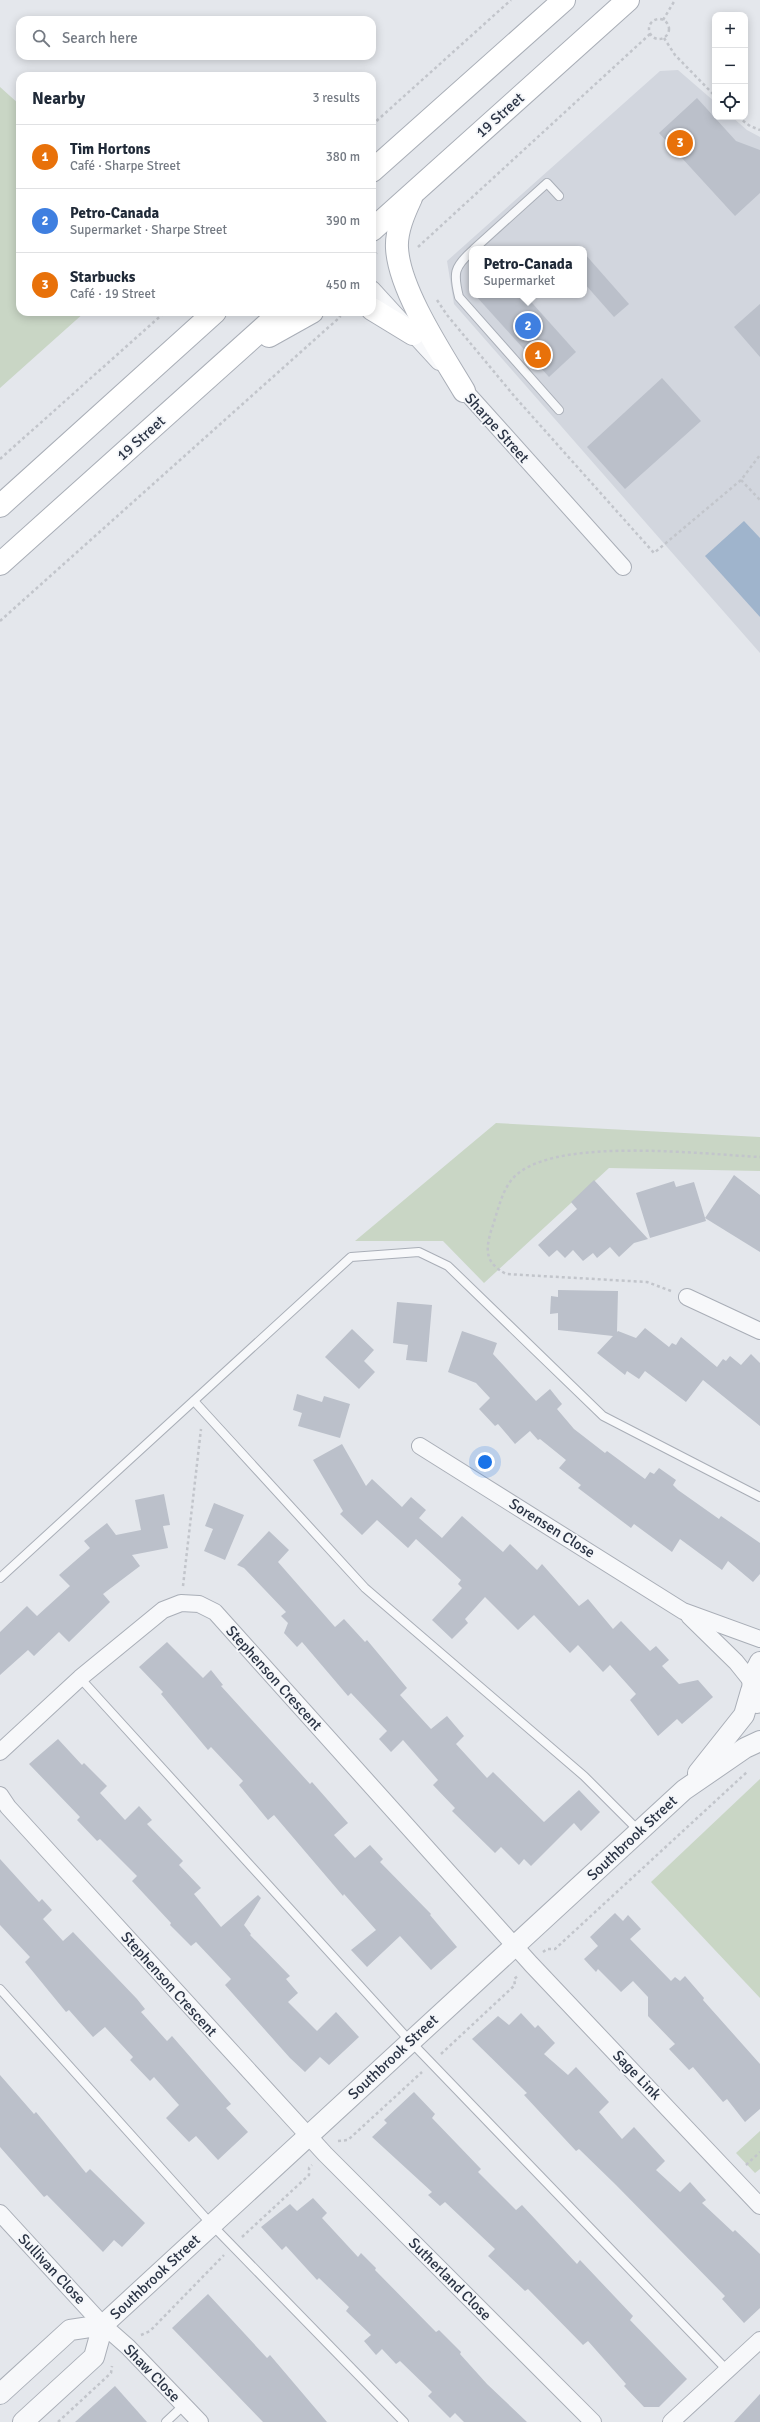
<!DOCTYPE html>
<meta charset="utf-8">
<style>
:root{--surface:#fff;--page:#f6f6f7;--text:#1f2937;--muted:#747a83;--line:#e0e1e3;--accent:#db2777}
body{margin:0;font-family:Signika,sans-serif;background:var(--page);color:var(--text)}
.controls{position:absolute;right:12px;top:12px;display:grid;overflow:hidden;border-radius:8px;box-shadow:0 2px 10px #0003}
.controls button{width:36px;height:36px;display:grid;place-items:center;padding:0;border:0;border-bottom:1px solid var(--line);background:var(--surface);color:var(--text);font:20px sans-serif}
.you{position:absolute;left:485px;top:1462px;width:14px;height:14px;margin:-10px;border:3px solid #fff;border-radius:50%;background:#1a73e8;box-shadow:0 0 0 6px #1a73e833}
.badge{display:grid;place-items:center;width:26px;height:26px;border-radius:50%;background:var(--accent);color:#fff;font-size:13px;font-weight:700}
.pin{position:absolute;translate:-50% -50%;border:2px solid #fff;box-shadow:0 1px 4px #0006}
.popup{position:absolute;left:469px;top:246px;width:118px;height:52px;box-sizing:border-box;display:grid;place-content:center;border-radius:8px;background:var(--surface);filter:drop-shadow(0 1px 3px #0005);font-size:13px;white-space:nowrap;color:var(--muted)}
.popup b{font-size:15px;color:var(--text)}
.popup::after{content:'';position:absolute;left:50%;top:100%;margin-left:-8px;border:8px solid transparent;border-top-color:var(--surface)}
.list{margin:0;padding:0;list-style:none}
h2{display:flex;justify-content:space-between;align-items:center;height:52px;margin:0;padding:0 16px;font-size:17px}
h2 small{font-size:13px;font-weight:400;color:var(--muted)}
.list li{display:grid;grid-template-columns:26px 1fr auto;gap:12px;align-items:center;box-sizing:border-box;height:64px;padding:0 16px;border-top:1px solid var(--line)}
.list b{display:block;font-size:15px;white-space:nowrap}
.list p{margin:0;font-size:13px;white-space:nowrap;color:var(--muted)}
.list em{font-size:13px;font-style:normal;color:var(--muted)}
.icon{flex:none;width:22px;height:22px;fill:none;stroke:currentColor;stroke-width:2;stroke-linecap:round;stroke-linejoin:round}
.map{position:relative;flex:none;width:760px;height:2422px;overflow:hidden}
.search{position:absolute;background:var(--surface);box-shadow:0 2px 10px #0003;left:16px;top:16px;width:360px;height:44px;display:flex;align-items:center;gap:10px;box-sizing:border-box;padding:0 14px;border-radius:12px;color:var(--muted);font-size:15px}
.panel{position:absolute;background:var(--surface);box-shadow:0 2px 10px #0003;left:16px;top:72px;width:360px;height:244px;border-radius:12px}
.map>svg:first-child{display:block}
.built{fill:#d2d6de;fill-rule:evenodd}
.green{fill:#c9d6c5}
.water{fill:#9fb4cc}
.building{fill:#bbc0ca}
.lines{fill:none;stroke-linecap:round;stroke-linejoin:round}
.service-casing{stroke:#a9aeb7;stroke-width:10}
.minor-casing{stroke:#a9aeb7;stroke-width:18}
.tertiary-casing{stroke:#a9aeb7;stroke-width:22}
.secondary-casing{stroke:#a9aeb7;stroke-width:24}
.path{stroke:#c2c5cb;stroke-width:2.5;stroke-dasharray:3 3;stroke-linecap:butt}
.service{stroke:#f7f8fa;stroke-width:8}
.minor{stroke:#f7f8fa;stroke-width:16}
.tertiary{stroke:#f7f8fa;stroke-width:20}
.secondary{stroke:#fff;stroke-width:22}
.labels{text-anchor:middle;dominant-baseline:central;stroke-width:3.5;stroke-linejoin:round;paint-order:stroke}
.street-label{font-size:15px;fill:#2b3445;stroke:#f4f6f9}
</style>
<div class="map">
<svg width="760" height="2422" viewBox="0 0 760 2422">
<rect width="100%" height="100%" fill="#e4e7ec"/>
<path class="built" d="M 678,70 L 715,102 L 715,117 L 732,117 L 747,130 L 760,137 L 760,653 L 454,304 L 447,261 L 660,71 ZM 472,249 L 584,249 L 584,295 L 472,295 Z"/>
<g class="green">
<path d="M 0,87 L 20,105 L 20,312 L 85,312 L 0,388 Z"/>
<path d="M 496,1123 L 760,1137 L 760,1171 L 609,1168 L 484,1283 L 443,1241 L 355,1241 Z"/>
<path d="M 760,1779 L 760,1998 L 651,1882 Z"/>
<path d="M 760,2131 L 760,2169 L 755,2173 L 736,2153 Z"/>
</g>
<path class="water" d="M 744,521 L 760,538 L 760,617 L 705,556 Z"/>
<g class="building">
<path d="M 697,98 L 736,141 L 760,150 L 760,193 L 735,216 L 659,133 Z"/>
<path d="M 584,253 L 629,304 L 614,317 L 584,283 Z"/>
<path d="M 475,295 L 525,295 L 576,352 L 549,377 Z"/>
<path d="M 760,304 L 760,357 L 734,327 Z"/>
<path d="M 662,378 L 701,421 L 625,489 L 587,447 Z"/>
<path d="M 734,1175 L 760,1195 L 760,1252 L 705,1218 Z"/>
<path d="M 594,1180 L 648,1239 L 634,1243 L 619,1257 L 610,1247 L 597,1258 L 593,1253 L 583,1261 L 573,1250 L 565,1258 L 557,1250 L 549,1257 L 538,1245 L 577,1209 L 571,1202 Z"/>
<path d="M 674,1181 L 676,1187 L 694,1182 L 706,1221 L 650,1238 L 636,1193 Z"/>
<path d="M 558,1290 L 618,1291 L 617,1332 L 618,1331 L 636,1338 L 645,1328 L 669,1347 L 672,1343 L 676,1345 L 681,1337 L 717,1367 L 723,1359 L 726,1361 L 730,1356 L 741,1365 L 751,1354 L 760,1363 L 760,1426 L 703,1380 L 686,1402 L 645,1371 L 639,1379 L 627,1371 L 625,1375 L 597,1353 L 613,1336 L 558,1330 L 558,1313 L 550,1314 L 551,1296 L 558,1297 Z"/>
<path d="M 397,1302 L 432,1305 L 427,1362 L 406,1360 L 408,1345 L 393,1343 Z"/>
<path d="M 352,1329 L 374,1350 L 364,1361 L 375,1372 L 359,1389 L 325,1357 Z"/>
<path d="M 462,1331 L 497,1343 L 493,1354 L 536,1401 L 550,1389 L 562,1404 L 557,1409 L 574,1429 L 605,1453 L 607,1451 L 645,1479 L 650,1472 L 654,1474 L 659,1468 L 676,1480 L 673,1485 L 678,1490 L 719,1519 L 721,1516 L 760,1543 L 760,1574 L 753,1582 L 728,1561 L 722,1570 L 680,1539 L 672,1552 L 634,1524 L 631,1528 L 578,1488 L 581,1485 L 559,1468 L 566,1460 L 540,1439 L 538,1440 L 530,1431 L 515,1444 L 498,1424 L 495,1426 L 479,1409 L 490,1398 L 476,1383 L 448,1372 Z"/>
<path d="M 297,1394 L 322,1402 L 324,1396 L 350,1404 L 340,1438 L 298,1426 L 302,1413 L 293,1410 Z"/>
<path d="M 342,1444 L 366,1486 L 372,1479 L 402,1507 L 411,1497 L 426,1510 L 419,1518 L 442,1538 L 462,1516 L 503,1552 L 510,1544 L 537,1570 L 542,1564 L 579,1606 L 588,1599 L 613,1629 L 621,1621 L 650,1651 L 656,1646 L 669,1660 L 662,1666 L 679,1684 L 698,1680 L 713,1697 L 682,1724 L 677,1719 L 658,1736 L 630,1700 L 636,1694 L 610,1665 L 603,1672 L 578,1645 L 570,1653 L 534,1615 L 518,1630 L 485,1597 L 465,1619 L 468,1623 L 452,1639 L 432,1620 L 462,1588 L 458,1584 L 461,1580 L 416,1539 L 408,1548 L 377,1520 L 362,1535 L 340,1514 L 343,1511 L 313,1460 Z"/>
<path d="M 164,1494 L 170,1525 L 163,1526 L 168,1548 L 132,1555 L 140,1566 L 103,1594 L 110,1602 L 69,1642 L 59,1632 L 34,1656 L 28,1650 L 0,1675 L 0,1632 L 27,1606 L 37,1616 L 70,1586 L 59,1575 L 90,1548 L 84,1541 L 107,1523 L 116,1535 L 141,1530 L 135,1500 Z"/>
<path d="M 214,1503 L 244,1515 L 225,1560 L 204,1551 L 213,1529 L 205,1526 Z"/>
<path d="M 269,1531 L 289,1550 L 278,1562 L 335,1627 L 344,1619 L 365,1642 L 367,1640 L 407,1688 L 400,1695 L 431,1729 L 447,1716 L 464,1736 L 456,1744 L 487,1778 L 493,1772 L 544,1822 L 579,1790 L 600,1812 L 581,1831 L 574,1823 L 531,1866 L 524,1859 L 519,1865 L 501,1847 L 495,1853 L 452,1811 L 455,1808 L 433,1785 L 438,1780 L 403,1740 L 391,1752 L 379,1739 L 387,1731 L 351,1693 L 348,1696 L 302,1642 L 297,1647 L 284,1633 L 288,1623 L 281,1616 L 286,1612 L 244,1568 L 237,1565 Z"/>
<path d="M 167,1642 L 203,1678 L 211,1670 L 223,1685 L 221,1686 L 310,1784 L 312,1782 L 348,1823 L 334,1835 L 355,1858 L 370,1845 L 383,1859 L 380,1862 L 431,1914 L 430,1915 L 457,1947 L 431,1970 L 400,1936 L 367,1967 L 351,1950 L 376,1930 L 344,1894 L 343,1896 L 274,1815 L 268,1820 L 239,1785 L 243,1781 L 211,1747 L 208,1750 L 161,1694 L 163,1692 L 139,1667 Z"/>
<path d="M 58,1739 L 82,1765 L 84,1763 L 107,1786 L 100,1793 L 125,1820 L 139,1806 L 152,1820 L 147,1824 L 183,1861 L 179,1865 L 201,1888 L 194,1894 L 221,1927 L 258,1895 L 261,1898 L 244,1925 L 251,1934 L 250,1935 L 290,1976 L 286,1979 L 298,1993 L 288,2002 L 317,2031 L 336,2012 L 359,2037 L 329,2065 L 320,2057 L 305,2072 L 290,2058 L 225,1985 L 231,1979 L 196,1942 L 191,1946 L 170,1925 L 171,1923 L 132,1881 L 137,1876 L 100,1839 L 97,1841 L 77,1820 L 80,1817 L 29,1764 Z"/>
<path d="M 0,1859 L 39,1902 L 42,1899 L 52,1910 L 43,1919 L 63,1941 L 73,1932 L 137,1999 L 145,2009 L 141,2012 L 167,2041 L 172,2036 L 231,2104 L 226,2108 L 248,2132 L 218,2160 L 196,2136 L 189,2142 L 166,2118 L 179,2105 L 154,2077 L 150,2081 L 130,2060 L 133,2057 L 105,2027 L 93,2037 L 69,2010 L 66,2012 L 25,1962 L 30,1957 L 0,1925 Z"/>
<path d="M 615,1913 L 623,1921 L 628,1915 L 641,1929 L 630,1939 L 671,1981 L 675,1977 L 680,1981 L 685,1976 L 704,1998 L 703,2000 L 760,2064 L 760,2109 L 745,2122 L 727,2099 L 723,2102 L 693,2067 L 689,2070 L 669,2049 L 675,2044 L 648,2016 L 648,1997 L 633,1981 L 621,1992 L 598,1969 L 596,1972 L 584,1959 L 598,1946 L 590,1937 Z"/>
<path d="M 521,2013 L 535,2028 L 538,2025 L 555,2043 L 544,2054 L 568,2075 L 576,2067 L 609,2102 L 599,2112 L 622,2139 L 634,2127 L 665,2161 L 656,2170 L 680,2192 L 690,2182 L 706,2200 L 702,2203 L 733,2232 L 735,2230 L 760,2254 L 760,2308 L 744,2323 L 722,2299 L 725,2296 L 616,2185 L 579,2149 L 576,2151 L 524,2095 L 527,2093 L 472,2039 L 498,2016 L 509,2025 Z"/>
<path d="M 0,2075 L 34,2114 L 36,2112 L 86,2173 L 90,2169 L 145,2223 L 122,2247 L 114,2240 L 103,2252 L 47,2195 L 44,2197 L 0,2147 Z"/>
<path d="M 414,2092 L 435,2114 L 432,2118 L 481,2169 L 478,2172 L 516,2210 L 522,2205 L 577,2264 L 580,2260 L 633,2316 L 630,2320 L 687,2379 L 659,2407 L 644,2407 L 624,2386 L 626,2384 L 588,2341 L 583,2345 L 528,2289 L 525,2291 L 488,2256 L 495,2249 L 445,2202 L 440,2206 L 428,2195 L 432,2192 L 372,2137 L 387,2123 L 384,2120 Z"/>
<path d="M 313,2198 L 327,2213 L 322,2218 L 358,2257 L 361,2253 L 376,2268 L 375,2270 L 436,2332 L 439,2330 L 461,2352 L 460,2354 L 487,2384 L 527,2422 L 464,2422 L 455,2413 L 450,2418 L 428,2396 L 432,2392 L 400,2361 L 396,2364 L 382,2349 L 376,2355 L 364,2341 L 371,2335 L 346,2311 L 349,2307 L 319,2278 L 317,2280 L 286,2246 L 282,2250 L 261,2227 L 290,2204 L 297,2211 Z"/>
<path d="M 208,2294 L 267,2358 L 270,2355 L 327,2422 L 263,2422 L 172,2328 Z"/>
<path d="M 115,2386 L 147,2422 L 75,2422 Z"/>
<path d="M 760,2394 L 760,2422 L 734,2422 Z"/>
</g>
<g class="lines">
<defs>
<g id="service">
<path d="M 474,249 L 547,183 L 559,196"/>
<path d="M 472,251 C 454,267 453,273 459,297 L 559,410"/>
<path d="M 194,1401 L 365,1588 L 584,1776 L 639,1831"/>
<path d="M 0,1578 L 351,1257 L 419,1252 L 448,1266 L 603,1416 L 760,1497"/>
<path d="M 80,1678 L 410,2041 L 727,2370"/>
<path d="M 0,1989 L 212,2225 L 404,2422"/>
<path d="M 166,2422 L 184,2405"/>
</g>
<g id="minor">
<path d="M 372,289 L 439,362"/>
<path d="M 457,382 L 623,567"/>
<path d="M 687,1297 L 760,1331"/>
<path d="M 420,1446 L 683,1611 L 760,1639"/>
<path d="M 689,1616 L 736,1662 L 752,1682"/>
<path d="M 0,1752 L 80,1678 L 163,1610 L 181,1603 L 199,1604 L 215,1612 L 531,1964 L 760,2206"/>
<path d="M 0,1795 L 8,1807 L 325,2154 L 593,2422"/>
<path d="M 0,2213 L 103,2325 L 128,2347 L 200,2422"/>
<path d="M 671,2422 L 760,2340"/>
</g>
<g id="tertiary">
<path d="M 757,1703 C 750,1687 751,1678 760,1662"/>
<path d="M 698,1773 L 744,1715 L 751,1691"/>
<path d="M 0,2394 L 70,2330 L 103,2325"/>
<path d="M 23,2422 L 94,2357 L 103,2325 L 684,1790 L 745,1748 L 760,1741"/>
</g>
<g id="secondary">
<path d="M 372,171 L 564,0"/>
<path d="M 411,198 C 404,213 396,231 397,248 C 399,290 442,354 464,391"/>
<path d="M 372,230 L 628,0"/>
<path d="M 372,309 L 413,334"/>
<path d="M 269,336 L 312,312"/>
<path d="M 0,506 L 215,312"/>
<path d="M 0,564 L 281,312"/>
</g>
</defs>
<use href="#service" class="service-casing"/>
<use href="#minor" class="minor-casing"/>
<use href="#tertiary" class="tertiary-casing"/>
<use href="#secondary" class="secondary-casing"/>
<g class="path">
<circle cx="659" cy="29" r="10"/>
<path d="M 663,20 L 675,0"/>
<path d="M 664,38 L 675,55 L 715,96"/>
<path d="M 738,117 L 750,126 L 760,130"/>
<path d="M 372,125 L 511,0"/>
<path d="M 418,247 L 650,34"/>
<path d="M 372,257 L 377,253"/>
<path d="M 437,300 L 447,315 L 515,397 L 654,553 L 741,480 L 760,455"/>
<path d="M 0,459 L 165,312"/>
<path d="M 741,480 L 760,500"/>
<path d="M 0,621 L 340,317 L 339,312"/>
<path d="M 671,1291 L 647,1282 L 506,1274 C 486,1263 485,1252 491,1231 C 498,1212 502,1184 520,1172 C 566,1138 702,1154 760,1157"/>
<path d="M 183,1586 L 201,1429"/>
<path d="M 543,1952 L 547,1949 L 555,1949 L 747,1772"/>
<path d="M 441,2054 L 515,1985 L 514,1979 L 518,1976"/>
<path d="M 338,2141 L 348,2140 L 422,2072"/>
<path d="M 746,2165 L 760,2152"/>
<path d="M 242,2237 L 309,2175 L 309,2168 L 312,2165"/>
<path d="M 141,2335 L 150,2331 L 224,2255"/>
<path d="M 58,2422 L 111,2373 L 112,2366"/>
</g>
<use href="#service" class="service"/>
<use href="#minor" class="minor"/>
<use href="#tertiary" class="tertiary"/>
<use href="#secondary" class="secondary"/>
</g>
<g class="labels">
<g class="street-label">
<text transform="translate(500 115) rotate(-42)">19 Street</text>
<text transform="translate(497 428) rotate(48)">Sharpe Street</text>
<text transform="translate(141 438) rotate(-42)">19 Street</text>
<text transform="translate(552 1528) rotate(32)">Sorensen Close</text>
<text transform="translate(274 1678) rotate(48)">Stephenson Crescent</text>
<text transform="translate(632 1838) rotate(-43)">Southbrook Street</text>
<text transform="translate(169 1984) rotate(48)">Stephenson Crescent</text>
<text transform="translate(393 2057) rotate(-43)">Southbrook Street</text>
<text transform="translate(637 2075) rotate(46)">Sage Link</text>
<text transform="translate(52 2269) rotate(47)">Sullivan Close</text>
<text transform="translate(155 2277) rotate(-43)">Southbrook Street</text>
<text transform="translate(450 2279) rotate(45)">Sutherland Close</text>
<text transform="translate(152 2373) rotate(46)">Shaw Close</text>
</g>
</g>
</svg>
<div class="controls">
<button>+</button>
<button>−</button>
<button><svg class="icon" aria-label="locate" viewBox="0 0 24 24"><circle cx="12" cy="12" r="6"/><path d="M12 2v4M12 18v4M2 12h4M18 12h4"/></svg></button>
</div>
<div class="you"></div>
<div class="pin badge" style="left:538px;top:355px;background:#e8710a">1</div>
<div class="pin badge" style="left:528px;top:326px;background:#3f7fe0">2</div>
<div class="popup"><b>Petro-Canada</b>Supermarket</div>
<div class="pin badge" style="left:680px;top:143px;background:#e8710a">3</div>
<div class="search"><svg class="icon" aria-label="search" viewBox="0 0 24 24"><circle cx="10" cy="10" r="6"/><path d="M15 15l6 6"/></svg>Search here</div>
<section class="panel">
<h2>Nearby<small>3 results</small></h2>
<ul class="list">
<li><span class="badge" style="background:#e8710a">1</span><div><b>Tim Hortons</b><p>Café · Sharpe Street</p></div><em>380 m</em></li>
<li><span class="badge" style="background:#3f7fe0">2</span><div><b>Petro-Canada</b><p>Supermarket · Sharpe Street</p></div><em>390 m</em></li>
<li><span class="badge" style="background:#e8710a">3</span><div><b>Starbucks</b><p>Café · 19 Street</p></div><em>450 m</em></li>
</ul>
</section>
</div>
